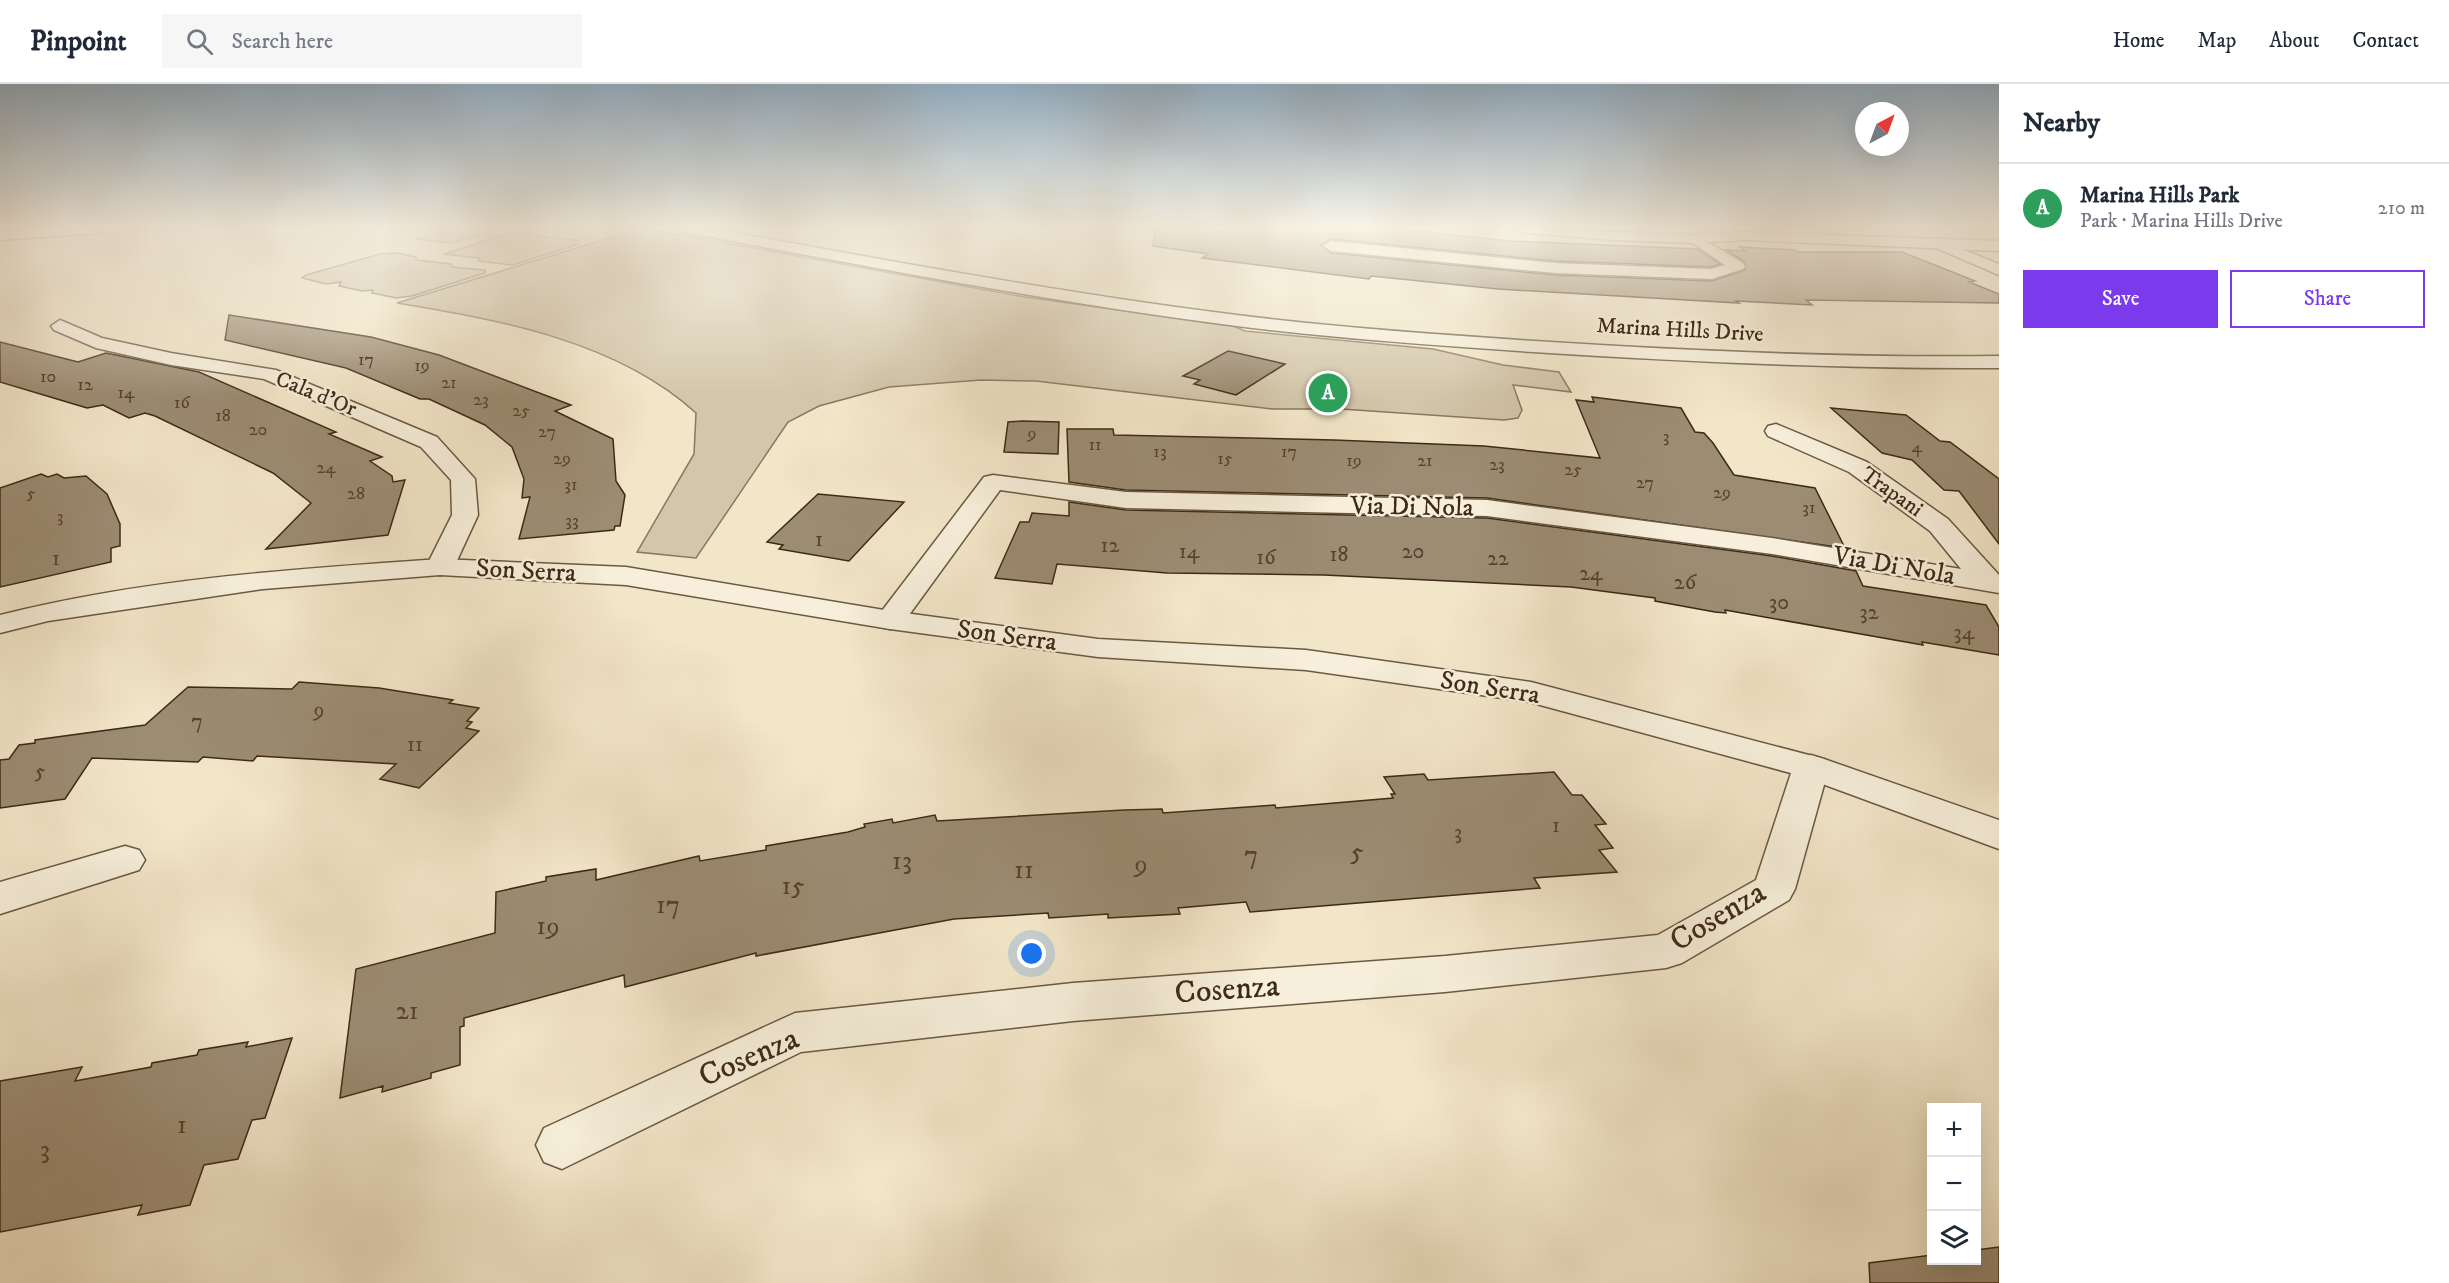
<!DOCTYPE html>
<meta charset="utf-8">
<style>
:root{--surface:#fff;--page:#f6f6f7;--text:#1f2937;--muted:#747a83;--line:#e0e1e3;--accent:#7c3aed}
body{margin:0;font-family:"IM FELL DW Pica",serif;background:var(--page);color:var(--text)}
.controls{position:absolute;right:18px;bottom:18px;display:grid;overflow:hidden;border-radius:0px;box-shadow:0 6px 24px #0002}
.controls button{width:54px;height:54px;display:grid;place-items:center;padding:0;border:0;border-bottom:2px solid var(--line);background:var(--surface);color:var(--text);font:30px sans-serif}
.compass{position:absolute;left:1855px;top:18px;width:54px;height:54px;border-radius:50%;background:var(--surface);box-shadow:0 6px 24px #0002;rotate:41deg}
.you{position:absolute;left:1032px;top:870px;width:21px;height:21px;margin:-15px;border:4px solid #fff;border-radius:50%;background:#1a73e8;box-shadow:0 0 0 9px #1a73e833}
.badge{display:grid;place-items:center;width:39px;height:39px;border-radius:50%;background:var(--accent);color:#fff;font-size:20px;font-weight:700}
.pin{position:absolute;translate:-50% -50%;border:3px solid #fff;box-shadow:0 2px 6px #0006}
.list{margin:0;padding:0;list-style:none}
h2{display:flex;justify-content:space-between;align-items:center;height:78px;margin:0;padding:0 24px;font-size:26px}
h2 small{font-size:20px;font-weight:400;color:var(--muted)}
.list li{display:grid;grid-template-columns:39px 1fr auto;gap:18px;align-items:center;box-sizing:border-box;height:90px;padding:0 24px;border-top:2px solid var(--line)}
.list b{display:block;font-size:22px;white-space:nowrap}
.list p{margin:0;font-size:20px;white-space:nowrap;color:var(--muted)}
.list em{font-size:20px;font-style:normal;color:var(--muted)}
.actions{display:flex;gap:12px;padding:18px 24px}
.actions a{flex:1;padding:14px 0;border:2px solid var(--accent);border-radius:0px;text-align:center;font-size:21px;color:var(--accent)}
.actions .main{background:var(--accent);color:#fff}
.icon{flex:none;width:33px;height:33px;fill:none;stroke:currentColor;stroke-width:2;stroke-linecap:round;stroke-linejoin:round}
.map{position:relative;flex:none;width:1999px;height:1199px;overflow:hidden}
header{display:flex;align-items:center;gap:36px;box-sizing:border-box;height:84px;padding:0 30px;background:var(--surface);border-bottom:2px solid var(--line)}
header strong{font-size:28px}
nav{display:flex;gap:33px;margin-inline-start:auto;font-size:21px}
.search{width:420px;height:54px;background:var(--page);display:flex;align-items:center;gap:15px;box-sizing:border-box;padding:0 21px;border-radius:0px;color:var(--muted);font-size:22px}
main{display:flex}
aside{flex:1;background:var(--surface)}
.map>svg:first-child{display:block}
.green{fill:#d3c6aa;stroke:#887860;stroke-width:1.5}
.building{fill:#9c8c73;stroke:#3e2a16;stroke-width:1.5}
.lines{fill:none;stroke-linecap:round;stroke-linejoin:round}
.minor-casing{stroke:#6b5942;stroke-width:3}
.tertiary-casing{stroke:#6b5942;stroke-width:3}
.minor{fill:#f7efdb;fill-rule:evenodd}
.tertiary{fill:#f7efdb;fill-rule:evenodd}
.labels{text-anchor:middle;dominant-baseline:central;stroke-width:5;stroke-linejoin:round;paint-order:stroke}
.far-number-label{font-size:18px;fill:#56422d}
.far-street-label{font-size:22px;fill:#3e2a16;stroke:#f7efdb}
.number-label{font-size:22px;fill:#56422d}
.street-label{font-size:26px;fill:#3e2a16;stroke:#f7efdb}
.near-number-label{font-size:27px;fill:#56422d}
.near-street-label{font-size:32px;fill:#3e2a16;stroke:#f7efdb}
</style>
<header>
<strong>Pinpoint</strong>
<div class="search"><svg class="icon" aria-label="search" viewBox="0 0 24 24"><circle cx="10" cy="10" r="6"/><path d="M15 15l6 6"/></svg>Search here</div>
<nav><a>Home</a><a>Map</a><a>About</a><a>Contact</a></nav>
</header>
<main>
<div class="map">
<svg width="1999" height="1199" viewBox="0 0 1999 1199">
<rect width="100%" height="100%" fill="#f2e6c8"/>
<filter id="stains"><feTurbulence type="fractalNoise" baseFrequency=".00333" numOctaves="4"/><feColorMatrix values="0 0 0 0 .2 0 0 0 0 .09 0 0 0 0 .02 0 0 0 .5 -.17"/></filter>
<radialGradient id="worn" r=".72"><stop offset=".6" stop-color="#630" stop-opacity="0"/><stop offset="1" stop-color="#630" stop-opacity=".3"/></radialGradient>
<g class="green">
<path d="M 451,144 L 503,144 L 451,159 L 415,155 Z"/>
<path d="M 642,144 L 1025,213 L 1233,242 L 1245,247 L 1433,265 L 1503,281 L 1559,288 L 1571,308 L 1513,301 L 1522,326 L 1518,334 L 1504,336 L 1341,325 L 1273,325 L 1036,297 L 981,296 L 889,303 L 819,322 L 788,338 L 696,474 L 637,468 L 694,370 L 696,329 C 617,257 500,236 397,219 Z"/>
<path d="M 512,148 L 579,157 L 579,160 L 513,181 L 479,177 L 479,174 L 444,170 Z"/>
<path d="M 397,169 L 416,173 L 416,176 L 451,180 L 452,183 L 485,186 L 485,189 L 412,212 L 396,214 L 372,209 L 373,206 L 362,207 L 339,202 L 341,198 L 326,200 L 302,194 L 306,191 L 380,170 Z"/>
</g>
<g class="building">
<path d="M 1155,144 L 1390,144 L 1510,157 L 1698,165 L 1720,180 L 1711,183 L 1555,177 L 1331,155 L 1321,161 L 1331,169 L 1555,191 L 1712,197 L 1745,186 L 1745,178 L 1726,166 L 1745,167 L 1740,163 L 1795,166 L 1798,168 L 1902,168 L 1975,197 L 1969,198 L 1999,210 L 1999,219 L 1806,216 L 1812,221 L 1736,217 L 1739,219 L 1498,205 L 1371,192 L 1369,195 L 1202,174 L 1208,170 L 1153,162 Z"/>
<path d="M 229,231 L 371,253 L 439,271 L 571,321 L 555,327 L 613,355 L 616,397 L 625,411 L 620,442 L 615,442 L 614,446 L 519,455 L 530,413 L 522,414 L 524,395 L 512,363 L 485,341 L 429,315 L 420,315 L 346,284 L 225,256 Z"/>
<path d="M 0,258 L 78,278 L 106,269 L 199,288 L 336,348 L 329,350 L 382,373 L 370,377 L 392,392 L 393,398 L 405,396 L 388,451 L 266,465 L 311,419 L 273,389 L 155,332 L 145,329 L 129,334 L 103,321 L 87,324 L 0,298 Z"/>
<path d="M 1228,267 L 1285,280 L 1236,311 L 1194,300 L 1200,296 L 1183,292 Z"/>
<path d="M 1592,313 L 1681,324 L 1695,348 L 1704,349 L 1713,359 L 1734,391 L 1815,404 L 1845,464 L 1487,414 L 1126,406 L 1069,398 L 1067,345 L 1113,345 L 1114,351 L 1334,356 L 1484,362 L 1600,374 L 1576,316 L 1594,318 Z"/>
<path d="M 1831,324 L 1906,331 L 1940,357 L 1950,358 L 1999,395 L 1999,460 L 1959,407 L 1944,406 L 1912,376 L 1882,369 Z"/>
<path d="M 1022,337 L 1059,338 L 1058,370 L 1004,368 L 1008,338 Z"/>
<path d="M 41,390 L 48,393 L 57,390 L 64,394 L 86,392 L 107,410 L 120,440 L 120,462 L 111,464 L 111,478 L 0,503 L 0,404 Z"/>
<path d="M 818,410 L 904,418 L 849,477 L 779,465 L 783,461 L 767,458 Z"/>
<path d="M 1069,418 L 1126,426 L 1487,434 L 1772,472 L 1856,487 L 1863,502 L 1986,521 L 1999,543 L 1999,571 L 1922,558 L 1923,561 L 1725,526 L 1726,529 L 1715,528 L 1655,517 L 1655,514 L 1571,503 L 1324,491 L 1167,489 L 1057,480 L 1052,500 L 995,494 L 1020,438 L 1029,438 L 1032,429 L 1069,432 Z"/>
<path d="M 299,598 L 379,604 L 453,616 L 449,619 L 479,624 L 467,637 L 472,638 L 466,644 L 479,647 L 419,704 L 380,695 L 396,680 L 257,672 L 253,677 L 203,673 L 198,678 L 92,674 L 65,715 L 0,724 L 0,676 L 9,675 L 19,661 L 35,659 L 35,656 L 145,641 L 188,603 L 292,605 Z"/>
<path d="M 1554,688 L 1572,711 L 1582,711 L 1606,740 L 1595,741 L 1613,764 L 1599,766 L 1617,788 L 1534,794 L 1540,804 L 1250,828 L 1246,818 L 1178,824 L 1180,830 L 1108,834 L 1108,830 L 1049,834 L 1048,829 L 954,835 L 756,872 L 756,869 L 625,903 L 624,891 L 464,934 L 464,942 L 460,943 L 460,981 L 431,989 L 431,994 L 382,1008 L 383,1002 L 340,1014 L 356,885 L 495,849 L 496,808 L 546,797 L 546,793 L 596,785 L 596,796 L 699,772 L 700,777 L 766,766 L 766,762 L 848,748 L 865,743 L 864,740 L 892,735 L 893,739 L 935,731 L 937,737 L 1124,726 L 1162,725 L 1163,729 L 1275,721 L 1276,724 L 1393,714 L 1391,710 L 1395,710 L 1384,693 L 1424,690 L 1428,696 Z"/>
<path d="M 292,954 L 265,1034 L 252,1036 L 238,1075 L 204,1081 L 190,1121 L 138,1131 L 142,1121 L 0,1148 L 0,997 L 82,983 L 75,997 L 151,983 L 152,979 L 197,971 L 199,966 L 248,958 L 246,963 Z"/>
<path d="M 1999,1163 L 1999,1199 L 1870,1199 L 1869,1179 L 1932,1171 L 1932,1176 L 1977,1176 L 1977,1166 Z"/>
</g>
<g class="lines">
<defs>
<g id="minor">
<path d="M 1696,151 L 1743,179 L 1745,182 L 1743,185 L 1712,195 L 1555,189 L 1331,167 L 1323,162 L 1331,157 L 1555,179 L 1711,185 L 1725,181 L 1691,158 L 1689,155 Z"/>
<path d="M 1939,156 L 1999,180 L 1999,191 L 1934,163 L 1932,160 Z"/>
<path d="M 60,236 L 102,254 L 171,269 L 276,286 L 437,353 L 475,395 L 478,431 L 454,483 L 450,489 L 440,491 L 430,489 L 426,483 L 452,431 L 451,396 L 421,363 L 264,295 L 171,281 L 96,264 L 54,246 L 51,242 Z"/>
<path d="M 1776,340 L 1867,378 L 1948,435 L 1999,491 L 1999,509 L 1772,470 L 1487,432 L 1126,424 L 1000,406 L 901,542 L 890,545 L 879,542 L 875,536 L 984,393 L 993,391 L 1126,408 L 1487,416 L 1772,454 L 1961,485 L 1930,447 L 1849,388 L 1768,352 L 1765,347 L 1768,342 Z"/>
<path d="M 1811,671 L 1824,675 L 1829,683 L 1795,805 L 1789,816 L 1682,879 L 1666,884 L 1445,908 L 1073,937 L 801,968 L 562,1085 L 544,1078 L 536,1061 L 544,1044 L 795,929 L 1073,899 L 1445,872 L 1658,851 L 1756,796 L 1793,683 L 1798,675 Z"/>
<path d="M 125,762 L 139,766 L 145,776 L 139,786 L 0,830 L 0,798 Z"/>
</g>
<g id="tertiary">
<path d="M 53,144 L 119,144 L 112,148 L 0,156 L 0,148 Z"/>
<path d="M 677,144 L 707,144 C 881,175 1054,208 1229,230 C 1331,243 1433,250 1535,257 C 1690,267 1844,274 1999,272 L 1999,284 C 1844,285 1689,278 1533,268 C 1432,261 1330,254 1229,241 C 1046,217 865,182 684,148 Z"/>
<path d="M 1512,144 L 1696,151 L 1746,148 L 1999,157 L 1999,167 L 1746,156 L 1696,159 L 1611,156 L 1519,148 Z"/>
<path d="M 440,475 L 626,483 L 890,527 L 1098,555 L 1306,566 L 1531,598 L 1824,675 L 1999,736 L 1999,765 L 1798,691 L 1529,618 L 1306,586 L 1098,573 L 890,545 L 626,501 L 440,491 L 263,505 L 48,537 L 0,549 L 0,531 C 143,495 293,485 440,475 Z"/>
</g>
</defs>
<use href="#minor" class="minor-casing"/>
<use href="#tertiary" class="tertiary-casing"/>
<use href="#minor" class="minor"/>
<use href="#tertiary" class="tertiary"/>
</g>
<linearGradient id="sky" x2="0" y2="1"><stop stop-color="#93aec3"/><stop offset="0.46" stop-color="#f9f4e6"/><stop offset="1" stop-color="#f9f4e6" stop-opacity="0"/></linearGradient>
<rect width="1999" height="312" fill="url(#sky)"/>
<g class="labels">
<g class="far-number-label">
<text x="366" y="276">17</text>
<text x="422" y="282">19</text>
<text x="48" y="293">10</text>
<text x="449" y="299">21</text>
<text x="85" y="301">12</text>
<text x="126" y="309">14</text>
<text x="481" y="316">23</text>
<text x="182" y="319">16</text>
<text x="521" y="327">25</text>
<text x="223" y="332">18</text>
<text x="258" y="346">20</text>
<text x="547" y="348">27</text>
<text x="1032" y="350">9</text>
<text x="1666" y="353">3</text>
<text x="1095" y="361">11</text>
<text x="1917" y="363">4</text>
<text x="1160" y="368">13</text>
<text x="1289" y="368">17</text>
<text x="562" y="375">29</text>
<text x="1225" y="375">15</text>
<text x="1354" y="377">19</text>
<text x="1425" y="377">21</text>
<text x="1497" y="381">23</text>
<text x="326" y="384">24</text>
<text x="1573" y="386">25</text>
<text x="1645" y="399">27</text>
<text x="571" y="401">31</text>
<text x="1722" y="409">29</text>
<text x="31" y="410">5</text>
<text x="356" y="410">28</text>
<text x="1809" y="424">31</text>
<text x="60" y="433">3</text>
<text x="572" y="437">33</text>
</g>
<g class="far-street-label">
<text transform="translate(1680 246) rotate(3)">Marina Hills Drive</text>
<text transform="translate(316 310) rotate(22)">Cala d'Or</text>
<text transform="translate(1892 408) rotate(35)">Trapani</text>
</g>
<g class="number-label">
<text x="819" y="455">1</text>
<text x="1110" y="461">12</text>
<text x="1189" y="467">14</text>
<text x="1413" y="467">20</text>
<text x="1339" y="470">18</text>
<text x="1266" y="473">16</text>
<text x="56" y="474">1</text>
<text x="1498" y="474">22</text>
<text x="1591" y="489">24</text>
<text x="1685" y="498">26</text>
<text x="1779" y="518">30</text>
<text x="1869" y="528">32</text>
<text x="1964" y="548">34</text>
<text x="319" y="626">9</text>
<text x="197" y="637">7</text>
<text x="415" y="660">11</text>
<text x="40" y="687">5</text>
<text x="1556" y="741">1</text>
<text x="1458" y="748">3</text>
</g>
<g class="street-label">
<text transform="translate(1412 423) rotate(1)">Via Di Nola</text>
<text transform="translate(1894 482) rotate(10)">Via Di Nola</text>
<text transform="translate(526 487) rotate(3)">Son Serra</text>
<text transform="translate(1007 552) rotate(8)">Son Serra</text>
<text transform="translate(1490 604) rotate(9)">Son Serra</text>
</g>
<g class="near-number-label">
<text x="1357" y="768">5</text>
<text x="1251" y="771">7</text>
<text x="902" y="777">13</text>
<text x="1141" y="780">9</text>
<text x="1024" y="786">11</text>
<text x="793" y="802">15</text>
<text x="668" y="821">17</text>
<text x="548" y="842">19</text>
<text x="407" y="927">21</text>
<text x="182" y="1041">1</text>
<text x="45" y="1066">3</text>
</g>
<g class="near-street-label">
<text transform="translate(1718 833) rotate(-31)">Cosenza</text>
<text transform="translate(1227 906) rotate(-4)">Cosenza</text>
<text transform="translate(749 974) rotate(-23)">Cosenza</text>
</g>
</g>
<rect width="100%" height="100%" filter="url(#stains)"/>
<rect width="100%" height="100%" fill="url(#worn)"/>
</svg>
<div class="controls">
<button>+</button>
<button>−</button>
<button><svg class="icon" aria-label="layers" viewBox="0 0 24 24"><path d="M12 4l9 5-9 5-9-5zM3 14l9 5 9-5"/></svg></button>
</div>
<svg class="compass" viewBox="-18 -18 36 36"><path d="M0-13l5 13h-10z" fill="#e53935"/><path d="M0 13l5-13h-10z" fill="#747a83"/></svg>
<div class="you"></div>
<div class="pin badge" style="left:1328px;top:309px;background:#2e9e5b">A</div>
</div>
<aside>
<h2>Nearby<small></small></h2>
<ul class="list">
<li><span class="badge" style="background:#2e9e5b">A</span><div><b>Marina Hills Park</b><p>Park · Marina Hills Drive</p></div><em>210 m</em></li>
</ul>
<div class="actions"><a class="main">Save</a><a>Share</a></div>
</aside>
</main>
